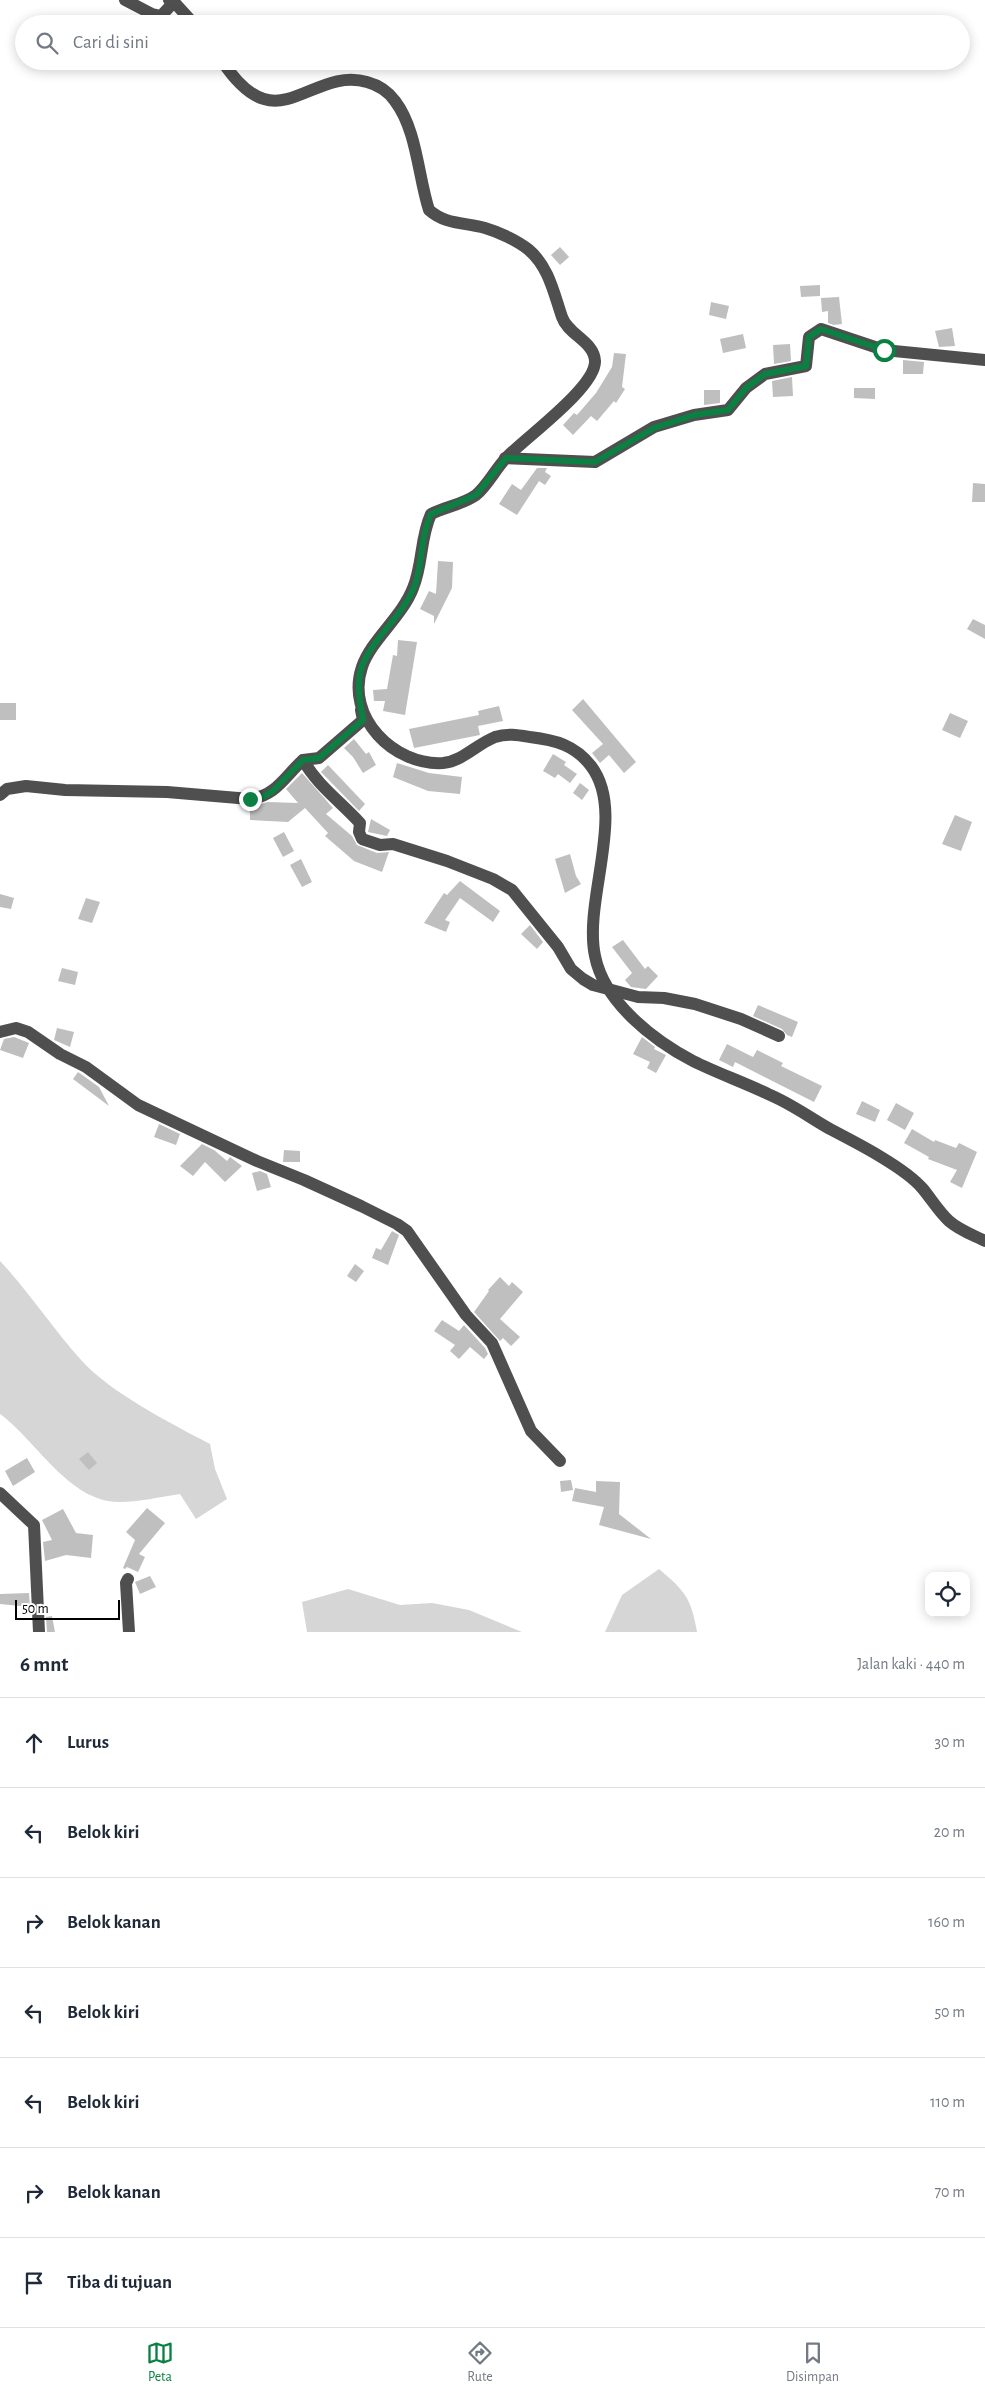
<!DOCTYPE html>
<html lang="id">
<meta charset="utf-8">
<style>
:root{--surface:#fff;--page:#f2f2f3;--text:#1f2937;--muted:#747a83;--line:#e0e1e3;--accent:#0b8043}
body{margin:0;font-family:"Alegreya Sans",sans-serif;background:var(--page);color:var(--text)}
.controls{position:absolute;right:15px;bottom:15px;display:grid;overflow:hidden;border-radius:10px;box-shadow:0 2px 12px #0003}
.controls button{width:45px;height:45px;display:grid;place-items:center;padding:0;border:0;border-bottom:1px solid var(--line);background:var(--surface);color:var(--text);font:25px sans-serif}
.scale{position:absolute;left:15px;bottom:12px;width:105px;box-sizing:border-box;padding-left:5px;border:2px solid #000;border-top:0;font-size:14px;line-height:18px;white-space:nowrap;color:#000;-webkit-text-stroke:4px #fff;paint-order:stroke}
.stop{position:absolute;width:15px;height:15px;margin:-11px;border:4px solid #0b8043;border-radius:50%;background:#fff}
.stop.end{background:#0b8043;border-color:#fff;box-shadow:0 1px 5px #0008}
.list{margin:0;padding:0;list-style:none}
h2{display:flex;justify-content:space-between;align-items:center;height:65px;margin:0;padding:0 20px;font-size:21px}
h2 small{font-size:16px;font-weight:400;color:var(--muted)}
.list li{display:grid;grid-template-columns:32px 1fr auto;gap:15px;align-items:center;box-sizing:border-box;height:90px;padding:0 20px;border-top:1px solid var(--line)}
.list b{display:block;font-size:19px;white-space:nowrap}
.list em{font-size:16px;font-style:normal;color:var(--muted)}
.icon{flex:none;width:28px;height:28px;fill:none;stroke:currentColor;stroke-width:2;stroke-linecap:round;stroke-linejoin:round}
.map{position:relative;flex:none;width:985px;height:1632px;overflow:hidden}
.search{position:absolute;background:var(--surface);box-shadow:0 2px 12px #0003;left:15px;right:15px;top:15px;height:55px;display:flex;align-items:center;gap:12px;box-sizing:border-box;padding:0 18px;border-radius:28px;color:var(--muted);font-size:19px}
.sheet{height:695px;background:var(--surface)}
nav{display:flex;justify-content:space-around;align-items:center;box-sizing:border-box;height:70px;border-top:1px solid var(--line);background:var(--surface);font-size:14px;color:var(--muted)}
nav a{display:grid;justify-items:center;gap:2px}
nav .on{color:var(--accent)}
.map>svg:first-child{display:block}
.green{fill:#d6d6d6}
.building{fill:#bfbfbf}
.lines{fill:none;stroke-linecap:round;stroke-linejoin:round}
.minor{stroke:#4f4f4f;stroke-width:12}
.route{stroke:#0b8043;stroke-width:6}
</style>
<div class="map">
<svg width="985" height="1632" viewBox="0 0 985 1632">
<rect width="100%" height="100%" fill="#fff"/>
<g class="green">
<path d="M 0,1261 C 30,1293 53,1329 82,1361 C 111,1393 172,1424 210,1444 L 215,1469 L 227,1499 L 196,1519 L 180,1494 C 160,1497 139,1502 119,1502 C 69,1502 36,1440 0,1414 Z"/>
<path d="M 659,1569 C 685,1591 691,1598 697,1632 L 605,1632 L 622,1595 Z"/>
<path d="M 348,1589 L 400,1605 L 432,1603 L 469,1610 L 522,1632 L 307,1632 L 302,1602 Z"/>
</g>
<g class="building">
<path d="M 560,247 L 569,257 L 560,265 L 551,255 Z"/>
<path d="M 820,285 L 820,296 L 801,297 L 800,286 Z"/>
<path d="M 839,297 L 842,324 L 834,325 L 828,323 L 828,311 L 822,312 L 821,298 Z"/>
<path d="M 711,302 L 729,306 L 726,319 L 709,315 Z"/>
<path d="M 952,328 L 955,346 L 939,347 L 935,331 Z"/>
<path d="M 743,334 L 746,348 L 723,353 L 720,339 Z"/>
<path d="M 790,344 L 791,361 L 774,364 L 773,345 Z"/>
<path d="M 614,353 L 626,354 L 622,387 L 625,389 L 616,403 L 614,401 L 597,421 L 591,416 L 573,435 L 563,425 L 574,413 L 577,415 L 596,393 L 612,367 Z"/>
<path d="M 903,360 L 924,362 L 923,374 L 903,374 Z"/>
<path d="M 792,377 L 793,396 L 773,397 L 772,381 Z"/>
<path d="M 854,388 L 875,388 L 875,399 L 854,398 Z"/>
<path d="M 704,390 L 720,390 L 720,403 L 704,405 Z"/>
<path d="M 537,468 L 547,468 L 545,472 L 551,476 L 545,485 L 539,481 L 517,515 L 499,504 L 512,484 L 521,490 Z"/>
<path d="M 973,483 L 985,484 L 985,502 L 972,502 Z"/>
<path d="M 438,561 L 453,562 L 452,588 L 434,624 L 434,616 L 420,609 L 429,591 L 436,594 Z"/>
<path d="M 973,619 L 985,625 L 985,639 L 967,629 Z"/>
<path d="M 398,640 L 417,642 L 405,715 L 383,711 L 385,701 L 374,701 L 373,690 L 387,689 L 393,655 L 397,656 Z"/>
<path d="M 583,699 L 636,762 L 624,773 L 609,755 L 600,763 L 592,753 L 603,744 L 572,710 Z"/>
<rect x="0" y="703" width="16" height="17"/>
<path d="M 499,706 L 503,721 L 478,726 L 480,735 L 414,748 L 409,729 L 479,715 L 478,711 Z"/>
<path d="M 950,713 L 968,721 L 960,738 L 942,730 Z"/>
<path d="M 354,739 L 366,754 L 369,752 L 376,765 L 363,773 L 353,757 L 344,748 Z"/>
<path d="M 553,754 L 566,762 L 564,765 L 577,774 L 570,783 L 558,774 L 555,778 L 543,771 Z"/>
<path d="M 397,763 L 429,773 L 462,777 L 460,794 L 428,791 L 393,777 Z"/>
<path d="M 328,765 L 365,804 L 359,811 L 321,772 Z"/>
<path d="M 302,773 L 333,808 L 326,814 L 352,836 L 357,845 L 377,853 L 389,852 L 382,872 L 354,861 L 325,836 L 328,833 L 305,808 L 288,822 L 250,820 L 250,807 L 268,802 L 298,803 L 286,789 Z"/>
<path d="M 580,783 L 589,790 L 582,800 L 573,793 Z"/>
<path d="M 955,815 L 972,822 L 961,851 L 942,844 Z"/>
<path d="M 371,819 L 390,830 L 387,836 L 368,832 Z"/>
<path d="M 284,832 L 294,851 L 283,857 L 273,838 Z"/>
<path d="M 570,854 L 576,876 L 581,884 L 565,893 L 555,859 Z"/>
<path d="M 301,859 L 312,882 L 302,887 L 290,865 Z"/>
<path d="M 460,881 L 500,911 L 493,922 L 460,898 L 445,920 L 450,922 L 446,932 L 424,923 L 444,893 L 447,895 Z"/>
<path d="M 0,894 L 14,898 L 11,909 L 0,907 Z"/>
<path d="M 86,898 L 100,902 L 92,923 L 78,919 Z"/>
<path d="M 530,925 L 543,942 L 537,949 L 521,934 Z"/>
<path d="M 623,940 L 645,969 L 648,966 L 658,976 L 646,989 L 631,987 L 625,980 L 632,973 L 612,947 Z"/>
<path d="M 62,968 L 78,972 L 75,985 L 58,981 Z"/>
<path d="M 758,1005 L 798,1022 L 792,1037 L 787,1035 L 782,1029 L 753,1016 Z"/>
<path d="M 57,1028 L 74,1032 L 70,1047 L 54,1040 Z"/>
<path d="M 14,1037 L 29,1043 L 23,1058 L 0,1050 L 4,1039 Z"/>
<path d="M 642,1037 L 655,1047 L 654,1049 L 666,1055 L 656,1073 L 647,1068 L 650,1062 L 633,1054 Z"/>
<path d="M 727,1044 L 753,1057 L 757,1050 L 783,1063 L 781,1066 L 822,1086 L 814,1102 L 735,1062 L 733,1067 L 719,1060 Z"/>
<path d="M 78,1072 L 99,1087 L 109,1106 L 73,1079 Z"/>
<path d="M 862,1101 L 880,1110 L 875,1122 L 856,1114 Z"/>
<path d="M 896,1103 L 914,1113 L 905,1130 L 887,1120 Z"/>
<path d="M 159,1124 L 180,1134 L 176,1145 L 154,1137 Z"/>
<path d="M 912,1129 L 934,1142 L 935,1140 L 956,1148 L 959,1143 L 977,1152 L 962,1188 L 950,1182 L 957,1170 L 928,1159 L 929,1157 L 904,1143 Z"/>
<path d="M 202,1144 L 214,1150 L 227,1161 L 230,1157 L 242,1166 L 225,1182 L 205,1162 L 193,1176 L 180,1166 Z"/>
<path d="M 284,1150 L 300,1151 L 300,1162 L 283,1162 Z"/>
<path d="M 260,1171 L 267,1174 L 271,1187 L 257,1191 L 252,1173 Z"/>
<path d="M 392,1231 L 399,1235 L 388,1265 L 372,1258 L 376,1248 L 381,1250 Z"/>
<path d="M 355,1264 L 364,1271 L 356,1282 L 347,1276 Z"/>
<path d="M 500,1277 L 509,1286 L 512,1282 L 523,1292 L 500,1319 L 520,1337 L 511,1346 L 503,1338 L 500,1341 L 474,1312 L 489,1291 L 488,1290 Z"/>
<path d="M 442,1320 L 459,1331 L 464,1325 L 485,1348 L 488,1354 L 484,1359 L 470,1347 L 459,1359 L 450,1351 L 455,1345 L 434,1331 Z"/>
<path d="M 88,1452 L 97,1463 L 89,1470 L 79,1459 Z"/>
<path d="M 27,1458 L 35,1472 L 13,1486 L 5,1471 Z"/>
<path d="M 571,1480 L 573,1490 L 561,1492 L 560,1481 Z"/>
<path d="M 596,1481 L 620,1482 L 619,1514 L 651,1539 L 599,1525 L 604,1507 L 572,1501 L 575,1488 L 596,1492 Z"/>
<path d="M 147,1508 L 165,1523 L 139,1554 L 145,1557 L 138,1572 L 127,1567 L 125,1569 L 123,1568 L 135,1540 L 126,1532 Z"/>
<path d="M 63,1509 L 76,1533 L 93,1535 L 91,1558 L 66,1555 L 45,1561 L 43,1542 L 52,1540 L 42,1520 Z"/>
<path d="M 150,1576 L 156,1587 L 140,1594 L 135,1582 Z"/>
<path d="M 29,1593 L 30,1607 L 0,1604 L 0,1594 Z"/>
<path d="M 52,1616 L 55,1632 L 47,1632 L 46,1617 Z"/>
</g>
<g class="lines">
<g class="minor">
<path d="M 125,0 L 152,14 L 161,16 L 174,2"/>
<path d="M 169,0 L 174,2 L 194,24"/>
<path d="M 222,61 C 232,76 246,94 264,99 C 296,109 327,70 367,82 C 378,85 388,91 395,101 C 417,130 418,176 429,210 C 446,225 464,222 485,228 C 499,232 518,241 529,250 C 549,267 554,294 562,317 C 568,335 594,341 595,361 C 596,387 525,438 507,457 C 496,468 488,485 476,495 C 464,504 445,507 431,514 C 420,538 423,564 413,588 C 402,617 371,640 362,667 C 345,717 394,766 443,763 C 463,761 477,744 495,737 C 507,733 518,735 530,737 C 555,740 575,745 591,766 C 627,813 583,900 595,956 C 604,1002 653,1040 693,1061 C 717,1073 743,1082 768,1094 C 790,1103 809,1117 830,1129 C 847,1138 865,1147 881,1157 C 896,1166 912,1176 923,1189 C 932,1200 939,1212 949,1221 C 959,1230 973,1235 985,1241"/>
<path d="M 505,458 L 595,462 L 654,427 L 694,415 L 728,410 L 746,388 L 765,374 L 806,366 L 809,337 L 821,329 L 884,350 L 985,360"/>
<path d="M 303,760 C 318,786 340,801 360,823 L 359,832 L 362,839 L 380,845 L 393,844 L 447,861 L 493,879 L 512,890 L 558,947 L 571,969 L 583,979 L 593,985 L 638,997 L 664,998 L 695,1004 L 741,1019 L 779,1036"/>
<path d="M 0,795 L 7,789 L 26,786 L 65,790 L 167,792 L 250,799 C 276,796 285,776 303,760 L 319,758 L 363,720 L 361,710"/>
<path d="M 0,1032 L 16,1028 L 28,1032 L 60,1054 L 86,1067 L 138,1105 L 257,1161 L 304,1180 L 361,1206 L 397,1224 L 407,1231 L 466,1315 L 492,1343 L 531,1431 L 560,1461"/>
<path d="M 0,1493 L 34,1525 L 39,1632"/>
<path d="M 128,1579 L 126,1583 L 129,1632"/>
</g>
</g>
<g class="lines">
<path class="route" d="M 250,799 L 261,798 L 273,791 L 303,760 L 319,758 L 363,720 C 360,703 356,683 362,666 C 373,638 403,616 415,585 C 423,562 420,537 431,514 L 476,495 L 506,458 L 595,462 L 654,428 L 694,415 L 728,410 L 746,388 L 765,374 L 806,366 L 809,337 L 821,329 L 884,350"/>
</g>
</svg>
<div class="controls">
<button><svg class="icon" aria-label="locate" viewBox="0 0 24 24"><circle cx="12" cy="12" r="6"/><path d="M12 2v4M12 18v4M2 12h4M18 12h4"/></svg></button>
</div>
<div class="scale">50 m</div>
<div class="stop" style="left:884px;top:350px"></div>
<div class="stop end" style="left:250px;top:799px"></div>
<div class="search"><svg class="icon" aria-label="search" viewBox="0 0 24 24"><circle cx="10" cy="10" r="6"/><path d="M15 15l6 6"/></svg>Cari di sini</div>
</div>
<section class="sheet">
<h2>6 mnt<small>Jalan kaki · 440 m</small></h2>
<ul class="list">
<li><svg class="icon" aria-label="ahead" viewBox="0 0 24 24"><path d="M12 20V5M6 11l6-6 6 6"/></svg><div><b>Lurus</b></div><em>30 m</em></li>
<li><svg class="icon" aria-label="left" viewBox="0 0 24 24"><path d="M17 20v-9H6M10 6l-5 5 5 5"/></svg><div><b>Belok kiri</b></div><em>20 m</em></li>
<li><svg class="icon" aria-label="right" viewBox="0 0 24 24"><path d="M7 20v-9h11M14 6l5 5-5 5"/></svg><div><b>Belok kanan</b></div><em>160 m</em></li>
<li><svg class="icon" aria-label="left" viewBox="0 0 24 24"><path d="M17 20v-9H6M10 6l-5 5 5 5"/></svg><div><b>Belok kiri</b></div><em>50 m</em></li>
<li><svg class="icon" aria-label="left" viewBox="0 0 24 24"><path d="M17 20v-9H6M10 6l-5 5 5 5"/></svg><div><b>Belok kiri</b></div><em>110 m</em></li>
<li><svg class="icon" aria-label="right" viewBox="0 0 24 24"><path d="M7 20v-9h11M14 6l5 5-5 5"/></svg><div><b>Belok kanan</b></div><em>70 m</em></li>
<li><svg class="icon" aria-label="arrive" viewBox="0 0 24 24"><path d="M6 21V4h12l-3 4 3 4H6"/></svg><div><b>Tiba di tujuan</b></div></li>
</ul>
</section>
<nav>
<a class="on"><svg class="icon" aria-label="map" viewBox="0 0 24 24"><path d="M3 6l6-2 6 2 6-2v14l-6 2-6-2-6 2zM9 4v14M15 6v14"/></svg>Peta</a>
<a><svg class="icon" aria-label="directions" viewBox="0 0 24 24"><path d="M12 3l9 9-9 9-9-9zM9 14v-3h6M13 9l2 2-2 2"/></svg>Rute</a>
<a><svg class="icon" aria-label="saved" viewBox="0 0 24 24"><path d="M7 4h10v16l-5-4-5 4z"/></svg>Disimpan</a>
</nav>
